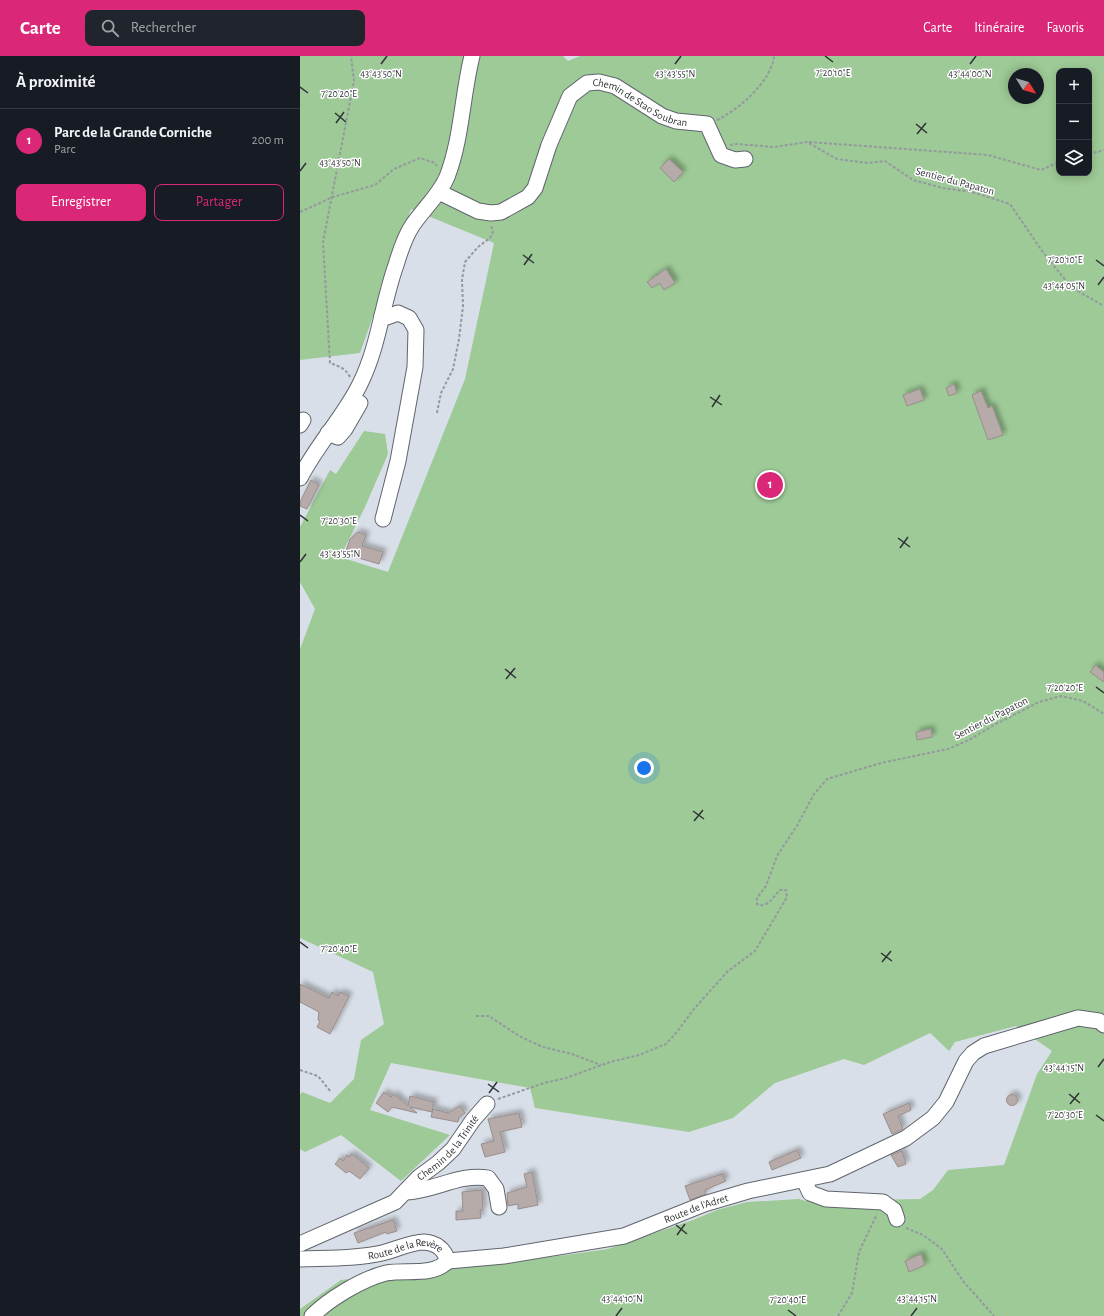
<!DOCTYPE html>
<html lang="fr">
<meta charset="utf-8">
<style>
:root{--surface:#171b24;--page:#20242c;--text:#f1f3f6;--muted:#9ea1a6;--line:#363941;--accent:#db2777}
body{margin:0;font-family:"Alegreya Sans",sans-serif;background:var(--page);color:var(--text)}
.controls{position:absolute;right:12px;top:12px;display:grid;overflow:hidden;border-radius:8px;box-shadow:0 2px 10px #0003}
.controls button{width:36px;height:36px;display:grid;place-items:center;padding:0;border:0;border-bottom:1px solid var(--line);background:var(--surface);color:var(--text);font:20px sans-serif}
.compass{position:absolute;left:708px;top:12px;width:36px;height:36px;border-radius:50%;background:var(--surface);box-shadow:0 2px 10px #0003;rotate:127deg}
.you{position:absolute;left:344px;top:712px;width:14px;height:14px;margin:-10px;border:3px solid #fff;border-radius:50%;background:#1a73e8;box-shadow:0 0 0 6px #1a73e833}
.badge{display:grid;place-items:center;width:26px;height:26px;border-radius:50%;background:var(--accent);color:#fff;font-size:13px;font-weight:700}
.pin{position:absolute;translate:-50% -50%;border:2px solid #fff;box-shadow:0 1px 4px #0006}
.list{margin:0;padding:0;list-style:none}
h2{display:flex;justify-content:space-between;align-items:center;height:52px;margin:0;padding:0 16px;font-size:17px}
h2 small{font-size:13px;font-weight:400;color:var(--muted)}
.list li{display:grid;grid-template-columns:26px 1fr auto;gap:12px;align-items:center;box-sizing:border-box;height:64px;padding:0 16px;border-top:1px solid var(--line)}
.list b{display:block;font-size:15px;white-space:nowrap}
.list p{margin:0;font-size:13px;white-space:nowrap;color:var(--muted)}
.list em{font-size:13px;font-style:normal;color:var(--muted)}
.actions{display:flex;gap:8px;padding:12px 16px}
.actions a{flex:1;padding:9px 0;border:1px solid var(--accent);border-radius:8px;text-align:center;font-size:14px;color:var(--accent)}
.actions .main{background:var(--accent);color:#fff}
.icon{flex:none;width:22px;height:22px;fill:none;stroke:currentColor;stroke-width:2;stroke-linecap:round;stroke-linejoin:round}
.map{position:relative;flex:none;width:804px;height:1260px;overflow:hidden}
header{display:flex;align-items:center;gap:24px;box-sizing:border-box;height:56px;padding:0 20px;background:var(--accent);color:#fff}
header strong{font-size:19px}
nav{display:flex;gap:22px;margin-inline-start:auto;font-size:14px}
.search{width:280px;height:36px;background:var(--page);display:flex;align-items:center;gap:10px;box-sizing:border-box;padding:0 14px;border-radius:8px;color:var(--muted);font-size:15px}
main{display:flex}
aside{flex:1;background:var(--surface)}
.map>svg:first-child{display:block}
.green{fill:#9dca96;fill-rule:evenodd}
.building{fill:#b7aba9;stroke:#998e8b;filter:url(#shadow)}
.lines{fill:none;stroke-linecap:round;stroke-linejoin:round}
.minor-casing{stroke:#60656d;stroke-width:17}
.path{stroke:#94999f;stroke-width:2;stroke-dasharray:3 2;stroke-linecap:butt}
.minor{stroke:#fff;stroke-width:15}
.ticks{fill:none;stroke:#303336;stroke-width:1.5}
.labels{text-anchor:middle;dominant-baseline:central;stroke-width:3;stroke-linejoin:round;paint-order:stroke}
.street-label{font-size:11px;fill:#303336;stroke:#fff}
.ticks-label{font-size:10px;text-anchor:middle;fill:#303336;stroke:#fff;stroke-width:3;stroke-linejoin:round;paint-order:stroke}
</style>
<header>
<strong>Carte</strong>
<div class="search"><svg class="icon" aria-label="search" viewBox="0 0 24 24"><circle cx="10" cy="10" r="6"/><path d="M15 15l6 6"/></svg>Rechercher</div>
<nav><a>Carte</a><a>Itinéraire</a><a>Favoris</a></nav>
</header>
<main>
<aside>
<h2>À proximité<small></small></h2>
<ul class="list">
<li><span class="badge">1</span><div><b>Parc de la Grande Corniche</b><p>Parc</p></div><em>200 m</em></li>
</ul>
<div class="actions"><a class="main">Enregistrer</a><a>Partager</a></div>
</aside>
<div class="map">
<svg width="804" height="1260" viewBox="0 0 804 1260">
<defs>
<filter id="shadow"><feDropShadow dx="3.5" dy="-3.5" stdDeviation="2" flood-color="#0004"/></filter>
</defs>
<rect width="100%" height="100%" fill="#d9dfe8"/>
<path class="green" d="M 0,0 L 263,0 L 268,5 L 280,0 L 804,0 L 804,1260 L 0,1260 L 0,1253 L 41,1224 L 266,1199 L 308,1193 L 393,1164 L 417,1154 L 447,1146 L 499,1143 L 506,1145 L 620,1143 L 633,1134 L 648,1114 L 704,1109 L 737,1018 L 752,995 L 716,970 L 655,986 L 649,995 L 630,977 L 564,1009 L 544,1003 L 475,1027 L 433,1062 L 389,1076 L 235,1052 L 230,1032 L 91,1007 L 70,1054 L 150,1079 L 101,1125 L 41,1079 L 5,1096 L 0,1093 L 0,1039 L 2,1036 L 30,1047 L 54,1023 L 61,984 L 84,968 L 73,916 L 0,882 L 0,593 L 15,553 L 0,526 L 0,471 L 30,414 L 36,418 L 64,375 L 85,378 L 88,398 L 65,451 L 40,501 L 88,516 L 165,323 L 194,187 L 111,153 L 60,297 L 0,304 ZM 759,15 L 789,15 L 789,117 L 759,117 ZM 714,18 L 738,18 L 738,42 L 714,42 Z"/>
<g class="building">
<path d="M 369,103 L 383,116 L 374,126 L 360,112 Z"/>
<path d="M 366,213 L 375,227 L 364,234 L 360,227 L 352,232 L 347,226 Z"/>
<path d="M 654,328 L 657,337 L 649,340 L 646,332 Z"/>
<path d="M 620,333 L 624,344 L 607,350 L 603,339 Z"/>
<path d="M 681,335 L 688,352 L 692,350 L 703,379 L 688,384 L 672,339 Z"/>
<path d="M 11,424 L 19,429 L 7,453 L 0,450 L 0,446 Z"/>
<path d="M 58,476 L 66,479 L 62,490 L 83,496 L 79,508 L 45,498 L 50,483 Z"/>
<path d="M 795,609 L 804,616 L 804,626 L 790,616 Z"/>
<path d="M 631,673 L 632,681 L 617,684 L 616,676 Z"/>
<path d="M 0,928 L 29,942 L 32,936 L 38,940 L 40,936 L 49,940 L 30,978 L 17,971 L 20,965 L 18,964 L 19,956 L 0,946 Z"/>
<path d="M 84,1036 L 91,1041 L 94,1038 L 108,1050 L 110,1040 L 134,1046 L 132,1056 L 110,1051 L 117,1057 L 92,1051 L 88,1056 L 76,1047 Z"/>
<circle cx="712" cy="1044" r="5.5"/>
<path d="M 609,1047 L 611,1054 L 598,1060 L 603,1073 L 592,1078 L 583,1058 Z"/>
<path d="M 160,1050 L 165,1057 L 159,1061 L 158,1066 L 131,1061 L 133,1053 L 148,1057 Z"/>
<path d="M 219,1057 L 222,1071 L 200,1076 L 205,1096 L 185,1101 L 181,1088 L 194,1085 L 188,1063 Z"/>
<path d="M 497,1094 L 501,1102 L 472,1114 L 469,1106 Z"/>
<path d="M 602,1095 L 606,1108 L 598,1111 L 591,1099 Z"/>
<path d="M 52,1098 L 69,1112 L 60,1123 L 49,1115 L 46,1117 L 35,1108 L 40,1102 L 43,1105 L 47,1099 L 49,1101 Z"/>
<path d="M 232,1116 L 238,1149 L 218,1153 L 218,1148 L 208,1150 L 207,1137 L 227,1131 L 224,1118 Z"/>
<path d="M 422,1118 L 426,1125 L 405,1134 L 406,1138 L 390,1144 L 385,1130 Z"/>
<path d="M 182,1134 L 183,1154 L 180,1154 L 181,1162 L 156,1164 L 156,1155 L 163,1155 L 162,1136 Z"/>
<path d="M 93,1164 L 97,1175 L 87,1178 L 86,1176 L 58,1187 L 54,1177 Z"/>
<path d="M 621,1198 L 625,1209 L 609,1216 L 605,1205 Z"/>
</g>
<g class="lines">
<defs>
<g id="minor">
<path id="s1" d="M 139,136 L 178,155 L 191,157 L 201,156 L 228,141 L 235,132 L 249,89 L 270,40 L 287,27 L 299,26 L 315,30 L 362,60 L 376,65 L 407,68 L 421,99 L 435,104 L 445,103"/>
<path d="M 82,260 L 87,261 L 98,257 L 109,262 L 116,274 L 115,311 L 98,405 L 83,463"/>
<path d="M 0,369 L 3,364"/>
<path d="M 28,377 L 38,381 L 45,373 L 60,347"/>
<path d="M 0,422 C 17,388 44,361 60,328 C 79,290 82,248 96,209 C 100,196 104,182 112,170 C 123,153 139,140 147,121 C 162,82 162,40 172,0"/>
<path d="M 504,1124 L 510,1137 L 526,1143 L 583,1146 L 594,1154 L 597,1163"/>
<path d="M 106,1136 C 134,1135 160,1117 188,1122 L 196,1133 L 199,1151"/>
<path id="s2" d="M 0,1188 L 95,1146 L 119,1121 L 138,1107 L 153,1093 L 173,1064 L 187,1048"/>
<path id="s3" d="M 0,1203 C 27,1202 56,1203 82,1197 C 95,1194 111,1186 124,1186 C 137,1187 144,1193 148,1205 C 132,1221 106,1213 86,1217 C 62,1223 29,1243 12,1260"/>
<path id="s4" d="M 148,1205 L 204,1200 L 324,1180 L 404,1148 L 448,1135 L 530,1118 L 606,1082 L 633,1062 L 646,1046 L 666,1005 L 673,997 L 684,990 L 778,962 L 799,965 L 804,969"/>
</g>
</defs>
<use href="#minor" class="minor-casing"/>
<g class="path">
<path d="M 417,64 C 438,54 472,25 474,0"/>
<path d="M 509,86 L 688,99 L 741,114 L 759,106"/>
<path d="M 430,89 L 437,88 L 474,91 L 507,86 L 537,103 L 568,107 L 585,105 L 613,124 L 643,132 L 672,136 L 710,148 L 742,195 L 767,226 L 781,237 L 804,250"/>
<path d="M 789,98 L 804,94"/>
<path d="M 0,156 L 33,141 L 75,129 L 94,113 L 120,102 L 135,107 L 137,110"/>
<path d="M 50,321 C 46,313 39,310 30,307 L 23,186 L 54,25 L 51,0"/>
<path d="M 137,357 L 141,337 L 153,313 L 159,283 L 163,250 L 162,224 L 165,206 L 178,191 L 190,182 L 193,176 L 191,169"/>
<path d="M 176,960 L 189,960 L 219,980 L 243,991 L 272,998 L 301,1009"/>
<path d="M 0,1014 L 18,1020 L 31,1036"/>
<path d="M 198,1043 L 244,1027 L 266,1022 L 310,1006 L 339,999 L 366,988 L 376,977 L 394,953 L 427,916 L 455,895 L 487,841 L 486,834 L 480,834 C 473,841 467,853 457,848 L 457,842 L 466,830 L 477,800 L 498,768 L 514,738 L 527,723 L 581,707 L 648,693 L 669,684 L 694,669 L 739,646 L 761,640 L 783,645 L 804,658"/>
<path d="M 606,1172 L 623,1179 L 642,1193 L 663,1225 L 694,1260"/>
<path d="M 538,1260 L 552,1237 L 559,1196 L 577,1158"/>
</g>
<use href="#minor" class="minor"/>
</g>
<path class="ticks" d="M 525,0 L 533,6M 81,8 L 87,0M 375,8 L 381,0M 670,8 L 676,0M 0,31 L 8,37M 35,57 L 46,66M 36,67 L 44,56M 616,68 L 627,77M 617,78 L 626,67M 0,115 L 6,107M 223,199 L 234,207M 796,204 L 804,210M 224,209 L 232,198M 798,229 L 804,221M 410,341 L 422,349M 412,351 L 420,339M 0,459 L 8,465M 598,482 L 610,491M 600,492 L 608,481M 0,506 L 6,498M 205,613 L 216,622M 206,623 L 215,612M 796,631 L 804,637M 393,755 L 404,763M 394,765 L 403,754M 0,886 L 8,892M 581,897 L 592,905M 582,906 L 591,895M 798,1011 L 804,1003M 188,1028 L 199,1036M 189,1037 L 197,1026M 769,1038 L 780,1047M 770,1048 L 779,1037M 796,1059 L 804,1065M 376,1169 L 387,1178M 377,1179 L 385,1168M 488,1254 L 496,1260M 316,1260 L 322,1252M 611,1260 L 617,1252"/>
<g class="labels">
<g class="street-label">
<text stroke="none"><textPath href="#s1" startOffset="287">Chemin de Stao Soubran</textPath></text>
<text transform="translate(655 125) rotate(15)">Sentier du Papaton</text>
<text transform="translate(691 662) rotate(-27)">Sentier du Papaton</text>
<text stroke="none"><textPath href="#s2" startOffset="180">Chemin de la Trinité</textPath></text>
<text stroke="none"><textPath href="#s4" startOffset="255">Route de l'Adret</textPath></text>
<text stroke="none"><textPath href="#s3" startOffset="107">Route de la Revère</textPath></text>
</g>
</g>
<g class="ticks-label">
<text x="533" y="20">7°20'10"E</text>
<text x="81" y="21">43°43'50"N</text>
<text x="375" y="21">43°43'55"N</text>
<text x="670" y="21">43°44'00"N</text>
<text x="39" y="41">7°20'20"E</text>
<text x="40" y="110">43°43'50"N</text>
<text x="765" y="207">7°20'10"E</text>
<text x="764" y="233">43°44'05"N</text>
<text x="39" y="468">7°20'30"E</text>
<text x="40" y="501">43°43'55"N</text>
<text x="765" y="635">7°20'20"E</text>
<text x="39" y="896">7°20'40"E</text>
<text x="764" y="1015">43°44'15"N</text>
<text x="765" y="1062">7°20'30"E</text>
<text x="322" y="1246">43°44'10"N</text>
<text x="617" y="1246">43°44'15"N</text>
<text x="488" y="1247">7°20'40"E</text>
</g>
</svg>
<div class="controls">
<button>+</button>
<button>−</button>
<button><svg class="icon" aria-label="layers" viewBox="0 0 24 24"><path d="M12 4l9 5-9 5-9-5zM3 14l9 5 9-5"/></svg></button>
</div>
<svg class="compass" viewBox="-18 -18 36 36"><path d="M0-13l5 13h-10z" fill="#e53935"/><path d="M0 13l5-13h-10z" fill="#9ea1a6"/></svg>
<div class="you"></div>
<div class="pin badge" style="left:470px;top:429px">1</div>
</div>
</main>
